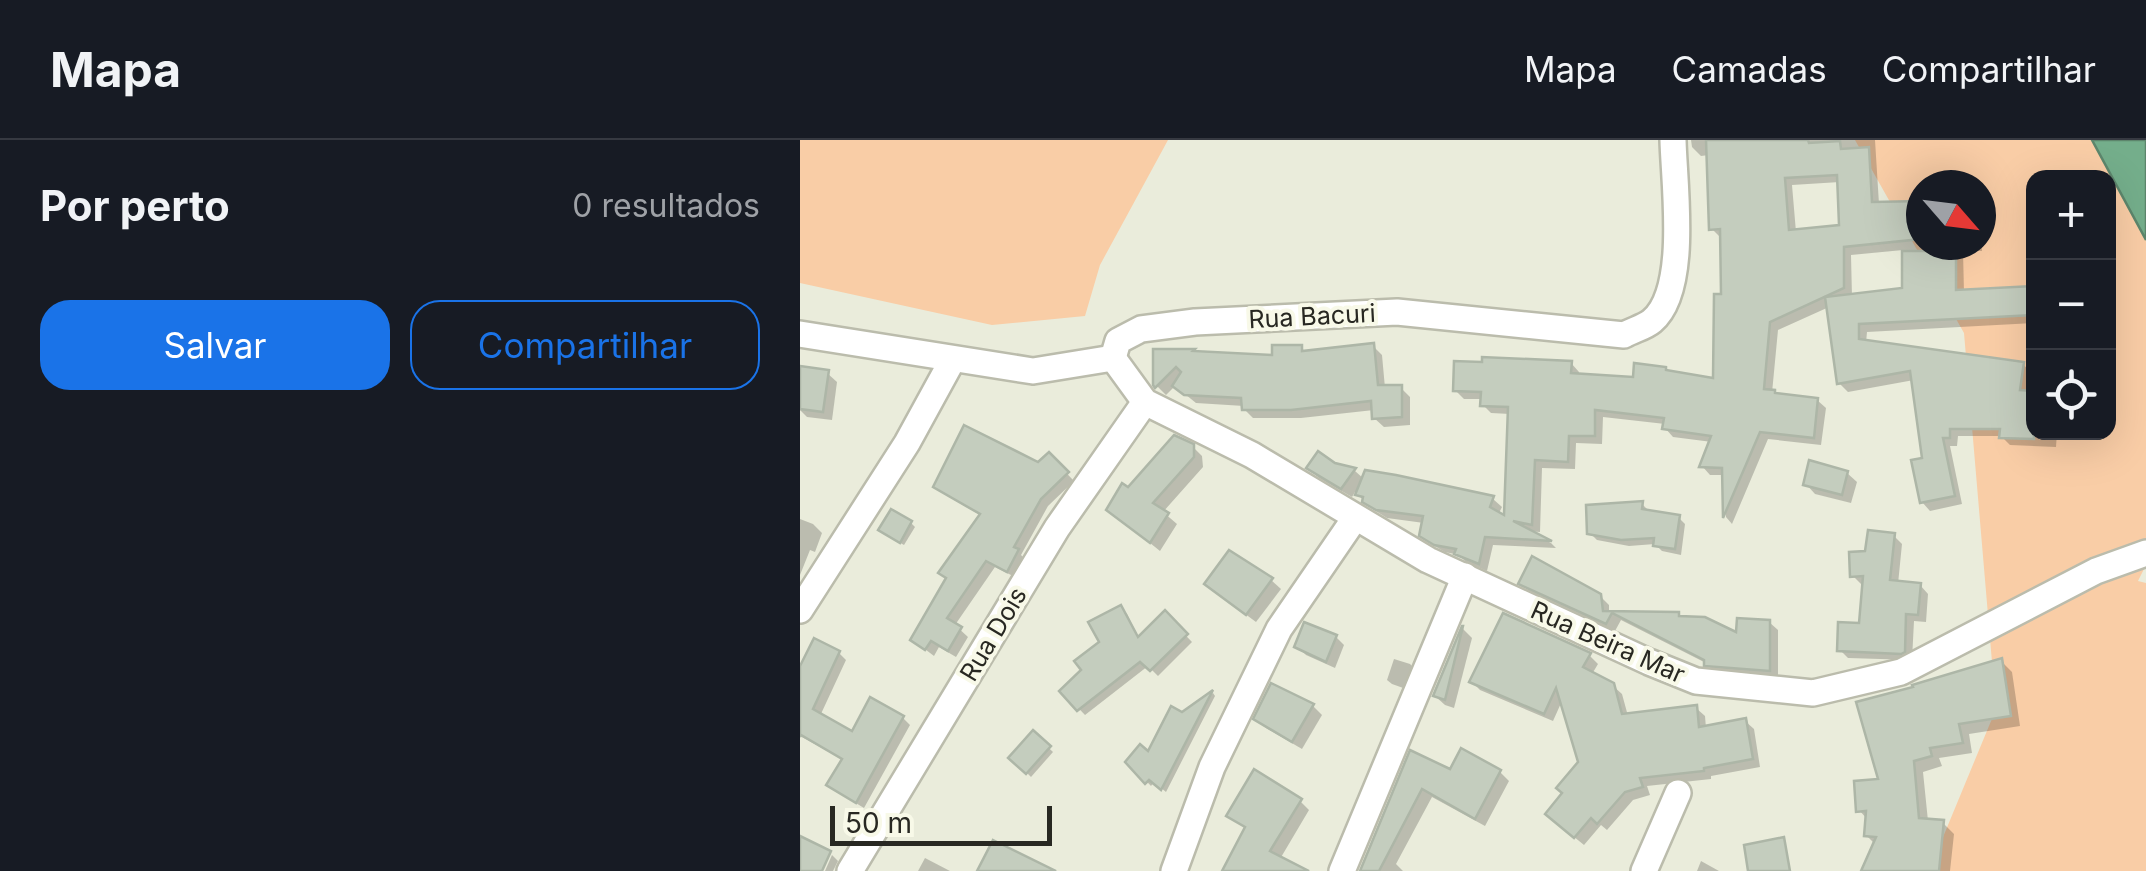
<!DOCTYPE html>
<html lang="pt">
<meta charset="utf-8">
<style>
:root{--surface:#171b24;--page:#242831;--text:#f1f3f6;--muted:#9ea1a6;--line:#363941;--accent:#1a73e8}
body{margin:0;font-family:Inter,sans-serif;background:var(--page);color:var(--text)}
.controls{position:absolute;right:30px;top:30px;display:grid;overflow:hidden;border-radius:20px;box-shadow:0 10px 40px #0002}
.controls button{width:90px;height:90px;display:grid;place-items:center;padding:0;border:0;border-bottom:2px solid var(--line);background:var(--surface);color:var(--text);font:50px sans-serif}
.compass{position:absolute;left:1106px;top:30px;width:90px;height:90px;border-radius:50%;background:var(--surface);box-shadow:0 10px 40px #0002;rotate:118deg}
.scale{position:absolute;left:30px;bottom:25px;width:222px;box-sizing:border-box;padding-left:10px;border:5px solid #282822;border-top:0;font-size:28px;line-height:35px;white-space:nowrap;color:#282822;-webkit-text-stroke:8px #f8f9e8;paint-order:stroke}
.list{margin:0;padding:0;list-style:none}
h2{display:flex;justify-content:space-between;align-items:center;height:130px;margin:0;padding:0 40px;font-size:42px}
h2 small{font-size:32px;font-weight:400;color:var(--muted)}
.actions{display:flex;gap:20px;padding:30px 40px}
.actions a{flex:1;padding:22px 0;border:2px solid var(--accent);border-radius:30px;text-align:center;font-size:35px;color:var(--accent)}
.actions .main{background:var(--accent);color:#fff}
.icon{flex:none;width:55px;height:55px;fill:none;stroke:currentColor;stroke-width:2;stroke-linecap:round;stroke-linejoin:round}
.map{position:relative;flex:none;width:1346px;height:731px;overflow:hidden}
header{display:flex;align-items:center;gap:60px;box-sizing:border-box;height:140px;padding:0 50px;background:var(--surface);border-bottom:2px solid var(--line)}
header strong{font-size:48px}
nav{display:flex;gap:55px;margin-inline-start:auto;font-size:35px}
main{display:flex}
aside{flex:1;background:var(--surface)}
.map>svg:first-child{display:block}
.green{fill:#f9cda6;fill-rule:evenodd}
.water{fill:#74ae8b;stroke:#5d866c;stroke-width:2.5}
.shadow{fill:#0003;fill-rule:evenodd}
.building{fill:#c4cdbe;stroke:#adb6a7;stroke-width:2.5;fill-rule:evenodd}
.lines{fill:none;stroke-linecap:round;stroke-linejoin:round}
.street-casing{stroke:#bbbcac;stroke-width:30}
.street{stroke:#fff;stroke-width:25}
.labels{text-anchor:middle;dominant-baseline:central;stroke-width:8;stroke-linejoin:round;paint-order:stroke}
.street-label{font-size:25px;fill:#282822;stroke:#f8f9e8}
</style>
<header>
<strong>Mapa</strong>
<nav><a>Mapa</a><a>Camadas</a><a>Compartilhar</a></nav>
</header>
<main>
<aside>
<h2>Por perto<small>0 resultados</small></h2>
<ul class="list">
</ul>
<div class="actions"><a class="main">Salvar</a><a>Compartilhar</a></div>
</aside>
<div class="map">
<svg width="1346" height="731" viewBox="0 0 1346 731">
<rect width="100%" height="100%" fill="#eaecdb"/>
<g class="green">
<path d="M 0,0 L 368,0 L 300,125 L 285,176 L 192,185 L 0,143 Z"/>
<path d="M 1055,0 L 1292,0 L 1346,100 L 1346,425 L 1338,441 L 1346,443 L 1346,731 L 1129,731 L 1196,569 L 1164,193 ZM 1234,38 L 1308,38 L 1308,292 L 1234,292 ZM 1121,45 L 1181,45 L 1181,105 L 1121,105 Z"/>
</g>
<path class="water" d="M 1292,0 L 1346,0 L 1346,100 Z"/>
<g class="shadow">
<path d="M 891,0 L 1075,0 L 1079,64 L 1121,64 L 1121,105 L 1181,105 L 1181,78 L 1182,111 L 1163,111 L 1164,152 L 1234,149 L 1234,183 L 1067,192 L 1066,203 L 1223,224 L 1231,233 L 1229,253 L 1234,292 L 1257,292 L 1256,307 L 1210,305 L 1201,296 L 1158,296 L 1157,306 L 1150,306 L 1162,364 L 1130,371 L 1122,362 L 1124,320 L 1114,240 L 1048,252 L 1039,243 L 1029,167 L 978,190 L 972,253 L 977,255 L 1017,260 L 1026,268 L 1021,305 L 968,299 L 932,384 L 926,377 L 925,335 L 910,335 L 902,326 L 912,302 L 873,297 L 865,288 L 865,284 L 803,277 L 802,304 L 776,303 L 775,329 L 742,328 L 740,392 L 727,391 L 751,403 L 756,408 L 693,405 L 687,431 L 666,422 L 659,415 L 645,412 L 631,404 L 622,395 L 624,383 L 587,378 L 574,370 L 555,352 L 552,357 L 519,338 L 509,328 L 534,325 L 555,331 L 564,339 L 596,337 L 693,359 L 702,367 L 699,373 L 706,380 L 710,274 L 691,273 L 683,265 L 683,259 L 664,259 L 655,250 L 771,223 L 779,232 L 779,236 L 835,240 L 868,233 L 916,241 L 923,157 L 920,97 L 912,89 L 909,15 L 901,16 L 892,7 ZM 1040,42 L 1042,88 L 996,92 L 992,45 ZM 1103,110 L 1105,150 L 1052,157 L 1051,115 Z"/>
<path d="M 573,206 L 582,215 L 585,248 L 601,248 L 610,257 L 610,285 L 584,287 L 574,278 L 574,270 L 501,278 L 453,278 L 444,269 L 444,266 L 396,263 L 375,246 L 366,255 L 355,244 L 354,213 L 474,218 L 501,208 L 507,213 Z"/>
<path d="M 27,233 L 37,242 L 32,280 L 7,277 L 0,270 L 0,250 Z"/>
<path d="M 392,306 L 402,316 L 403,327 L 363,372 L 377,384 L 360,411 L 309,370 L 328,350 Z"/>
<path d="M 249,315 L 274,341 L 248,366 L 221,415 L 225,419 L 215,437 L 195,427 L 155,485 L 168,497 L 156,517 L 139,507 L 134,516 L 113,500 L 182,376 L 144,354 L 136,346 L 238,325 Z"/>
<path d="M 1047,333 L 1057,342 L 1051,363 L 1015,354 L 1006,344 Z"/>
<path d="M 842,364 L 848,370 L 879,378 L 885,384 L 881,415 L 862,411 L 855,404 L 829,406 L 797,400 L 790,393 Z"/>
<path d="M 0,379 L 13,384 L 22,393 L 15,412 L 10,410 L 0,435 Z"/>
<path d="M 111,383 L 115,387 L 104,405 L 85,394 Z"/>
<path d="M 1094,396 L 1102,404 L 1098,444 L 1120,445 L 1128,454 L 1126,482 L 1114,481 L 1112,520 L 1048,518 L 1040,510 L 1061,486 L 1065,444 L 1061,444 L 1053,436 L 1068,414 Z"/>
<path d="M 471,440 L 481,449 L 456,482 L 417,453 Z"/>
<path d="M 721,443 L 800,456 L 809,465 L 809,474 L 878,474 L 882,478 L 939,497 L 969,482 L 978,490 L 978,538 L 915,533 L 906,523 L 821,480 L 815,491 L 729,451 Z"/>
<path d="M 320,468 L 327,474 L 339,499 L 365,474 L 392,502 L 358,536 L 348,526 L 285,575 L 262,551 L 285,530 Z"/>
<path d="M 663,489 L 672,498 L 654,568 L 645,565 L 635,556 Z"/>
<path d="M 536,497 L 544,505 L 535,528 L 506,515 L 497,506 Z"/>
<path d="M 39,513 L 46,520 L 20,576 L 53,594 L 103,578 L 110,585 L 64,668 L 36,651 L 44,620 L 0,596 L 0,531 Z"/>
<path d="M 789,515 L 798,524 L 792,534 L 812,545 L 822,554 L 828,576 L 896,568 L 905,576 L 906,588 L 945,581 L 954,589 L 960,627 L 911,636 L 911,639 L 847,646 L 850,655 L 833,660 L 807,690 L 801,685 L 784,705 L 757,683 L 765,653 L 781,623 L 762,561 L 753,581 L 680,550 L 672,542 Z"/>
<path d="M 594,519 L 610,524 L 614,528 L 606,549 L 592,544 L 587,540 Z"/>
<path d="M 1201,521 L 1212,532 L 1220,586 L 1169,594 L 1172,613 L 1139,618 L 1142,626 L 1123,632 L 1128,681 L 1143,683 L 1154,694 L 1150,731 L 1064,731 L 1075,704 L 1066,695 L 1068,680 L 1059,670 L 1081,641 Z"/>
<path d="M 413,553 L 415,556 L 366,652 L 354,642 L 351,646 L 328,622 L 348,615 L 382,575 Z"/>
<path d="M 513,566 L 522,575 L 502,609 L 466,588 L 456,579 Z"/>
<path d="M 234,594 L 253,612 L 231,637 L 212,618 Z"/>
<path d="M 611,613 L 651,632 L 700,632 L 709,641 L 685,686 L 632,657 L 596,724 L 603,731 L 562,731 Z"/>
<path d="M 500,661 L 509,670 L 480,719 L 493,731 L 425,731 L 446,689 L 430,675 Z"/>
<path d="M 32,715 L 38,721 L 33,731 L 25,731 Z"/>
<path d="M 125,718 L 150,731 L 118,731 Z"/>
<path d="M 901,721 L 919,731 L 897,731 Z"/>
</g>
<g class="building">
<path d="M 906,0 L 1008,0 L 1009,3 L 1040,1 L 1041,9 L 1069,7 L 1072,62 L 1121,61 L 1121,99 L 1044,107 L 1044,148 L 970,182 L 964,249 L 975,250 L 975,253 L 1018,258 L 1014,298 L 960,292 L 923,378 L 922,328 L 899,327 L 911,296 L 862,289 L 864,278 L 795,270 L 795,296 L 769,296 L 768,322 L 735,320 L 732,385 L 713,381 L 752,401 L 685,397 L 679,424 L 654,414 L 656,409 L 634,405 L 619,396 L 623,376 L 576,370 L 562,362 L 563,357 L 555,355 L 565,330 L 596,335 L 694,356 L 690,367 L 704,375 L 708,267 L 680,266 L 681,252 L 653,251 L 654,221 L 682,222 L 682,217 L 772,221 L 771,233 L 833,237 L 834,223 L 866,227 L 866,230 L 913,238 L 914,154 L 921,154 L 920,89 L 909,90 ZM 1037,35 L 1039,85 L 989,90 L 985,38 Z"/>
<path d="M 1102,111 L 1156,111 L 1156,150 L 1234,146 L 1234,175 L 1059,184 L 1059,199 L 1224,222 L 1220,250 L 1234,251 L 1234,299 L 1199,298 L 1200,289 L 1150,289 L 1150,298 L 1143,298 L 1155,356 L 1120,363 L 1111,320 L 1122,318 L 1110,231 L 1037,244 L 1025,157 L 1102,148 Z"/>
<path d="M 574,203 L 578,245 L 602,245 L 602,277 L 572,279 L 571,261 L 491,270 L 442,270 L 441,258 L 384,255 L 372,246 L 381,232 L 376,227 L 355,248 L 353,245 L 353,209 L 395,209 L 393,211 L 472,215 L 472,205 L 502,205 L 502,211 Z"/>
<path d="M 0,226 L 29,230 L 23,272 L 0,269 Z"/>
<path d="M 164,285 L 238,322 L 249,312 L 269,332 L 241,359 L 214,407 L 219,409 L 207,432 L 186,421 L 147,478 L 162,487 L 148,511 L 131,501 L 125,510 L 110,500 L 146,438 L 138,433 L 180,374 L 133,347 Z"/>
<path d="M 374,295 L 394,304 L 394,317 L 353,363 L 369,373 L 350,403 L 306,370 L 322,343 L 328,347 Z"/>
<path d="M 518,311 L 535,323 L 556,328 L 541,349 L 506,328 Z"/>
<path d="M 1009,320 L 1048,331 L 1042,355 L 1003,345 Z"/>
<path d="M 843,361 L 842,369 L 880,375 L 875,409 L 853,406 L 854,398 L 821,400 L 787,394 L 786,365 Z"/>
<path d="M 91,369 L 112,381 L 100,403 L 78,390 Z"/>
<path d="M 1068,390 L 1095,393 L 1090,440 L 1121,443 L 1118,475 L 1106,474 L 1105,512 L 1101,514 L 1037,511 L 1038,482 L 1059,483 L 1063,436 L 1050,437 L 1049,412 L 1065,411 Z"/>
<path d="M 429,410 L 473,438 L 446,475 L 404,444 Z"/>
<path d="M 732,416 L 801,454 L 803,471 L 879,472 L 879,476 L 905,477 L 936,492 L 937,478 L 970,480 L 970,531 L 904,526 L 904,520 L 812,473 L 806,484 L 718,444 Z"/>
<path d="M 321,465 L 338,497 L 365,470 L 388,494 L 350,531 L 340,522 L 277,571 L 259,551 L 281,530 L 274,521 L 299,502 L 288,482 Z"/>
<path d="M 703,473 L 791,513 L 783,527 L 814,543 L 822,574 L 897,565 L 899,587 L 946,578 L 953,619 L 904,628 L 904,631 L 840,638 L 843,647 L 825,652 L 797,684 L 791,678 L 774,698 L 745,674 L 762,653 L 756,648 L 778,622 L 756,548 L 744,574 L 669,542 Z"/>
<path d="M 504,482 L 537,495 L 526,522 L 494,507 Z"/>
<path d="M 662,486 L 663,486 L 645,560 L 633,556 Z"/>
<path d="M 14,498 L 40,511 L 13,569 L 52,591 L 70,557 L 104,576 L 56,663 L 26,645 L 42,619 L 1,595 L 0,597 L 0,526 Z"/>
<path d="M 1202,518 L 1211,576 L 1159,584 L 1163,603 L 1130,608 L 1132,616 L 1114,621 L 1119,678 L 1144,680 L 1139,731 L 1061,731 L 1076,697 L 1064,696 L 1066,671 L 1056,672 L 1054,641 L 1078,639 L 1056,562 L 1113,547 L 1112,545 Z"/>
<path d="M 471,543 L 514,564 L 492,602 L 453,579 Z"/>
<path d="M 413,550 L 361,650 L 349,640 L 345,644 L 325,622 L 340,604 L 348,611 L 371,566 L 382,572 Z"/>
<path d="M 233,590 L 251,606 L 226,634 L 208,618 Z"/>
<path d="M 661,608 L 701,630 L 675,679 L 622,649 L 579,731 L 560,731 L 610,610 L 650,629 Z"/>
<path d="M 454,629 L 502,659 L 470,711 L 509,731 L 422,731 L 445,687 L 426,676 Z"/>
<path d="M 0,696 L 31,711 L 22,731 L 0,731 Z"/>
<path d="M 984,697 L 990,731 L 948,731 L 944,705 Z"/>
<path d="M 193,700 L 256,731 L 177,731 Z"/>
</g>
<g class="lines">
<defs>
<g id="street">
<path d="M 0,194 L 233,231 L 313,218"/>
<path d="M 313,218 L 345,262 L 452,315 L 628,420 L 849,522 L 896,541 L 1013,553 L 1101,532 L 1296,431 L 1346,413"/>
<path d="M 313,218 L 318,201 L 341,189 L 395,182 L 597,172 L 824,195 C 833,190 845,187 852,181 C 889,150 874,45 873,0"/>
<path d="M 0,470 L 107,303 L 153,219"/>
<path d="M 50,731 L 257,388 L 345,262"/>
<path d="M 374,731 L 412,627 L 479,489 L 555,378"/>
<path d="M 542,731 L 665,436"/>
<path d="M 844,731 L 878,653"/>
</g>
</defs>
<use href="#street" class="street-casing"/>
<use href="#street" class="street"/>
</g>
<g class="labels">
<g class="street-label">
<text transform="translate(512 176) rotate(-3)">Rua Bacuri</text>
<text transform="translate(193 494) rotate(-59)">Rua Dois</text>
<text transform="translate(808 502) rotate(24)">Rua Beira Mar</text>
</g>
</g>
</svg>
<div class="controls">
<button>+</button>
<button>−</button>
<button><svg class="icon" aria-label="locate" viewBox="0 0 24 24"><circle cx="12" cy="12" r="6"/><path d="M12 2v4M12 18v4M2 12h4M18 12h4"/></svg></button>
</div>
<svg class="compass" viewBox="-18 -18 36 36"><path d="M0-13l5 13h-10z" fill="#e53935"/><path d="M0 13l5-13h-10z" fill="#9ea1a6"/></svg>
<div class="scale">50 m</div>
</div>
</main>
